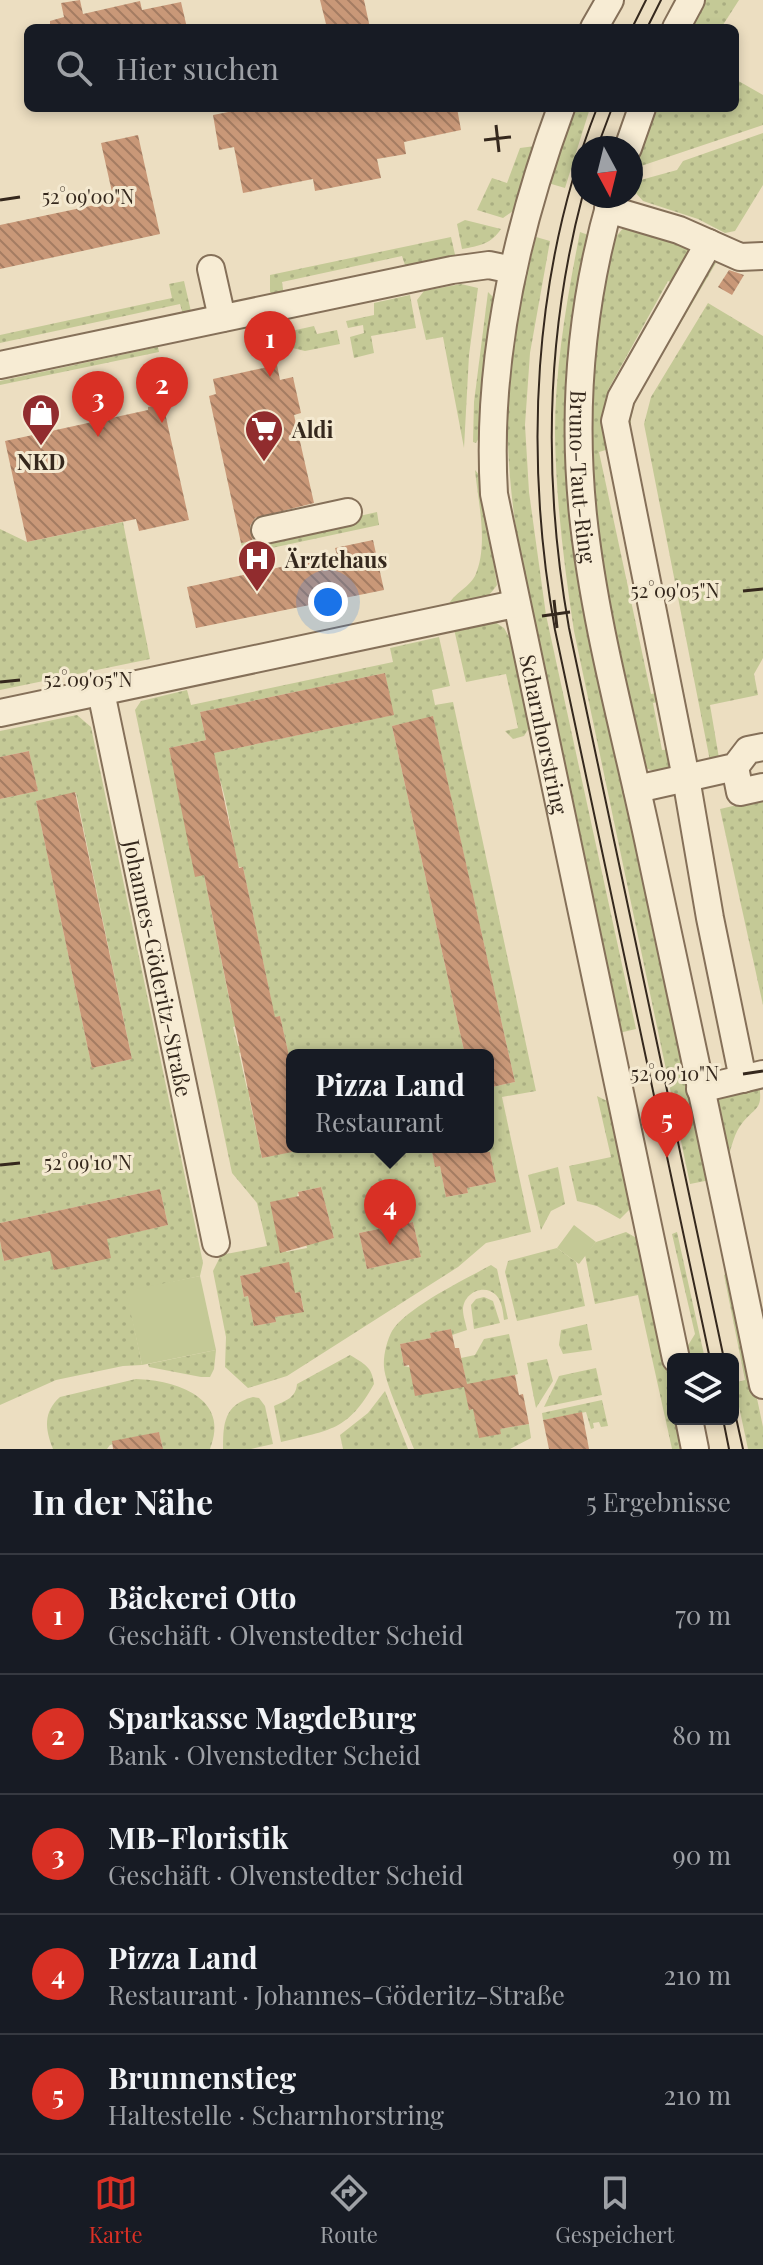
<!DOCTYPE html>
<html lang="de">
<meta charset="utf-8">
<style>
:root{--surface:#171b24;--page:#242831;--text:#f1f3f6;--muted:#9ea1a6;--line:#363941;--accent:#d93025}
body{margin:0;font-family:"Playfair Display",serif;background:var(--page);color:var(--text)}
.controls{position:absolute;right:24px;bottom:24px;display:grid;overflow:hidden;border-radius:12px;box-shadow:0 4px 12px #0003}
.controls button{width:72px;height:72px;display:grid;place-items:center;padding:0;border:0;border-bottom:2px solid var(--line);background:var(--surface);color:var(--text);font:40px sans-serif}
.compass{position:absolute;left:571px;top:136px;width:72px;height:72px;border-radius:50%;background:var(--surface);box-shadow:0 4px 12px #0003;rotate:173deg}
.you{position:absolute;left:328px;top:602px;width:28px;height:28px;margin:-20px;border:6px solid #fff;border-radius:50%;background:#1a73e8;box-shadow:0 0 0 12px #1a73e833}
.badge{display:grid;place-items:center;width:52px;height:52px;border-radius:50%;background:var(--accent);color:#fff;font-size:26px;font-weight:700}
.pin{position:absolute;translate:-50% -66px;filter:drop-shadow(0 2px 4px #0008)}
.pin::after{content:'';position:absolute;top:42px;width:28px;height:24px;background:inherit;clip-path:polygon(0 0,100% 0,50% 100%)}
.popup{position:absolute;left:286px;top:1049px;width:208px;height:104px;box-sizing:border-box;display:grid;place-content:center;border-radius:12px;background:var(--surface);filter:drop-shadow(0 2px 6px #0005);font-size:26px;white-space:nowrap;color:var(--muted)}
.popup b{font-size:30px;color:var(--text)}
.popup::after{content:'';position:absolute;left:50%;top:100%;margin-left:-16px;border:16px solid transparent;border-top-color:var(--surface)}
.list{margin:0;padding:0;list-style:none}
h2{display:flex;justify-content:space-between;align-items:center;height:104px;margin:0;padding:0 32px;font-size:34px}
h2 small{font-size:26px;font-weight:400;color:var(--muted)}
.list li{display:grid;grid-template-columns:52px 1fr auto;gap:24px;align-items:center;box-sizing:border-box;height:120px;padding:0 32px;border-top:2px solid var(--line)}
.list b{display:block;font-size:30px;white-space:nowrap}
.list p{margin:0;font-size:26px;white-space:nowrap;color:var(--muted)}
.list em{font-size:26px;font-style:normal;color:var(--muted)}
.icon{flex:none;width:44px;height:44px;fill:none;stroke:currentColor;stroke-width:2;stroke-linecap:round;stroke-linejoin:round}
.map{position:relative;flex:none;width:763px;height:1449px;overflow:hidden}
.search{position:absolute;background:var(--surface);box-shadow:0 4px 12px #0003;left:24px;right:24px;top:24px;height:88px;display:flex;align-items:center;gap:20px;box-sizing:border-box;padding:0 28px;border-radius:12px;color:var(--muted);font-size:30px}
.sheet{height:704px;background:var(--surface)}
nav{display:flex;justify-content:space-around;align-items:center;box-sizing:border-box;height:112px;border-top:2px solid var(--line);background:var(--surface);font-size:22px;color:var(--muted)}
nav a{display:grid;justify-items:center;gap:4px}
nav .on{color:var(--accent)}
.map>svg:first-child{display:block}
.grass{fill:url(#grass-dots);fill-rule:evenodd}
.green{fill:#c4c996}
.building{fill:url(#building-back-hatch)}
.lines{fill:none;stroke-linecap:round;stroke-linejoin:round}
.minor-casing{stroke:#857059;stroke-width:30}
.minor{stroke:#f7ecd4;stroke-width:26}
.tram{stroke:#35281d;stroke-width:2}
.ticks{fill:none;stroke:#35281d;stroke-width:3}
.labels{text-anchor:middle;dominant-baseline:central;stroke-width:6;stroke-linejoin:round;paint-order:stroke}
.poi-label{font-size:22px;font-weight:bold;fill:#35281d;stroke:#f4e9d0;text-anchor:start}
.street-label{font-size:22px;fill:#35281d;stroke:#f4e9d0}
.ticks-label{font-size:20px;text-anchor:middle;fill:#35281d;stroke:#f4e9d0;stroke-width:6;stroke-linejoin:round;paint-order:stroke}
</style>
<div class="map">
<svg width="763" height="1449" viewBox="0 0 763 1449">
<defs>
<pattern id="grass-dots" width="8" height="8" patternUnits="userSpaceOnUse" patternTransform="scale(2)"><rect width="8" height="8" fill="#c4c996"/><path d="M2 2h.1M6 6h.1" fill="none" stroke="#a9ad81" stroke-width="1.8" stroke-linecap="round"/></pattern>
<pattern id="building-back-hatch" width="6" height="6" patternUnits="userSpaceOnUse" patternTransform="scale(2)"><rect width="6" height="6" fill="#c99878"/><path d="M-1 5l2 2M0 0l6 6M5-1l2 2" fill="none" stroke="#a47c62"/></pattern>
</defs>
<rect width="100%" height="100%" fill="#ecdec1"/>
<g class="grass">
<path d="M 704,0 L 739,0 L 721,28 L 688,28 Z"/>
<path d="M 735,79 L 763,95 L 763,125 L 641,166 L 632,166 L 651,108 L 735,108 Z"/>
<path d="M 574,108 L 590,108 L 565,188 L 548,183 Z"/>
<path d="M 763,133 L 763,185 L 735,231 L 725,233 L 698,219 L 643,201 L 635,192 L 637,181 L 677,170 L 683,161 Z"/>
<path d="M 535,146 L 513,211 L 503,218 L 477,210 L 492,178 L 507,183 L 520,148 Z"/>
<path d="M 465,220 L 501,229 C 491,244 479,246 462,249 L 457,224 Z"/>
<path d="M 625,226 L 678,237 L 693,251 L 679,286 L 668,281 L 608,390 L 614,394 L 609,449 L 599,452 L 651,694 L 663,692 L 665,700 L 653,703 L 662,750 L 672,749 L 671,766 L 657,772 L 645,768 L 610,618 L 596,527 L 589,446 L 597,308 L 613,240 Z"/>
<path d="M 580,232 L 591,236 L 569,433 L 710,1180 L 690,1184 L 574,631 C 564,565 556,500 555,434 C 555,367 567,298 580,232 Z"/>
<path d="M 451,237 L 456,259 L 406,268 L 402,256 L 282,282 L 284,296 L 277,298 L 270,292 L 270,275 Z"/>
<path d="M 536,237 L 550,241 L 530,353 L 525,425 L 529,492 L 546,615 L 636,1029 L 619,1033 L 521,561 C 512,508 506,455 508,401 C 510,346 523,290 536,237 Z"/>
<path d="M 713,260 L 716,263 L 636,399 L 631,418 L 631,433 L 698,762 L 691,764 L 626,413 Z"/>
<path d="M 184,281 L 192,316 L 184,318 L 180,304 L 0,343 L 0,335 L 172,298 L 169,284 Z"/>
<path d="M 461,284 L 478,288 L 469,355 L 464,448 L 443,337 L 426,340 L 417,300 L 424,291 Z"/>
<path d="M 488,292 L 493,297 L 495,309 L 480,436 L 476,443 L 473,442 L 474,402 Z"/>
<path d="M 410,295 L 416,328 L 371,336 L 374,353 L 354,358 L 350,337 L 364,333 L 363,325 L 348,328 L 346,321 L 374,315 L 374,303 Z"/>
<path d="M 708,303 L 763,336 L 763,658 L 754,674 L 758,695 L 710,705 L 720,764 L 711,766 L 644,424 L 651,397 Z"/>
<path d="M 314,326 L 317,334 L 337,330 L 340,344 L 305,351 L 255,339 Z"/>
<path d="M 158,347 L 159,352 L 0,385 L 0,381 Z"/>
<path d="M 475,470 L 481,477 L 497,585 C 485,604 468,605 447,609 C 451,594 468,589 475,576 C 489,545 478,502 475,470 Z"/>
<path d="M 377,512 L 379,525 L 244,554 L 241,543 Z"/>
<path d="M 123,522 L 150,659 L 0,690 L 0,529 L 27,542 Z"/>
<path d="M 495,622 L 504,628 L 510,639 L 529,728 L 524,736 L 513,739 L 505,731 L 518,728 L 506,674 L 466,682 L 454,629 Z"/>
<path d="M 439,637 L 450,686 L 432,690 L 435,705 L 453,702 L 536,1091 L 502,1097 L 531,1232 L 486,1243 L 458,1267 L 287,1376 L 248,1388 L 225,1367 L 226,1337 L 213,1271 L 221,1255 L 267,1246 L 257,1203 L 232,1173 L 135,710 L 141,701 L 187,690 L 191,705 L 393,662 L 390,648 ZM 385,673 L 393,715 L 209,754 C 228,788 229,830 239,867 L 243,867 L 271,999 L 259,1021 L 280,1016 L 292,1069 L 292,1055 L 465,1055 L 392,726 L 433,717 L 515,1082 L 488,1088 L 488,1147 L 484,1147 L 485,1152 L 490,1152 L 496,1182 L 467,1188 L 468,1193 L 446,1197 L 440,1166 L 435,1166 L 431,1147 L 309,1147 L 262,1158 L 249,1097 L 253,1096 L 251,1089 L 247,1089 L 239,1053 L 242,1052 L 241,1045 L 238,1046 L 233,1027 L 246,1024 L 242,1006 L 231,1008 L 204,875 L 169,748 L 206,740 L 200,712 ZM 321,1187 L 334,1238 L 306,1244 L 307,1248 L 286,1252 L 298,1192 ZM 413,1222 L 421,1257 L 367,1269 L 359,1233 ZM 260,1268 L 295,1293 L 300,1292 L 304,1311 L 275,1317 L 276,1322 L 254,1326 L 248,1296 L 244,1297 L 240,1276 L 260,1272 Z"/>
<path d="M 77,715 L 91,727 L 203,1263 L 200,1276 L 127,1292 L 142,1365 L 123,1366 L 56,1380 L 0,1405 L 0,1241 L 4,1261 L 168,1225 L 160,1189 L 0,1223 L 0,799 L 38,791 L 29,751 L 0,757 L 0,731 ZM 76,793 L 132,1059 L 92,1068 L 36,801 Z"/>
<path d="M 763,799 L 763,1005 L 720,809 Z"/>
<path d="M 759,1084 C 763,1109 757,1106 743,1122 C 734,1133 732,1146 728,1158 L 713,1099 Z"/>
<path d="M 597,1096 L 609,1102 L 632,1207 L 620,1219 L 597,1206 L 577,1201 L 569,1166 L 611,1157 Z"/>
<path d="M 558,1167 L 565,1204 L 551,1211 L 541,1230 L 528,1175 Z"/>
<path d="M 626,1232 L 640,1240 L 673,1394 L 673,1419 L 678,1419 L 685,1449 L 672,1449 L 638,1295 L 595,1304 L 585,1255 L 596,1242 Z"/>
<path d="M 677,1232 L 705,1359 L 689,1359 L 687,1347 L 695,1334 L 672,1234 Z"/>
<path d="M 557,1248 L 576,1262 L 585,1306 L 517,1321 L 505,1272 L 508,1261 Z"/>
<path d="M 491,1265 L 497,1269 L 508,1319 L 504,1320 C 503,1312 502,1301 496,1295 C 484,1283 463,1293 463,1310 C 463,1316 466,1324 467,1330 L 452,1335 L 451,1329 L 430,1333 L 431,1338 L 400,1344 L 404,1366 L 466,1380 L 461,1358 L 475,1355 L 484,1339 L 509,1334 L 518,1374 L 465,1389 L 469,1409 L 473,1409 L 500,1429 L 529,1424 L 531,1438 L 510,1449 L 414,1449 C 407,1430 385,1384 384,1367 C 383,1356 387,1340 392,1331 C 407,1307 466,1279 491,1265 Z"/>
<path d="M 730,1270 L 763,1427 L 763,1449 L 748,1449 L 734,1383 L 745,1380 L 724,1275 Z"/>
<path d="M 484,1297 L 493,1301 L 500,1323 L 474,1329 L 471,1305 L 476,1299 Z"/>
<path d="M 587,1324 L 592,1350 L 563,1354 L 559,1345 L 561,1330 Z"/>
<path d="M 216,1350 L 214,1369 L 210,1377 L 201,1377 L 149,1367 L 148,1364 Z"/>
<path d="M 350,1355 C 364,1364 372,1366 374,1384 C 348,1431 330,1430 281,1442 L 274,1406 C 285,1401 296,1398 297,1384 Z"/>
<path d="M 547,1359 L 553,1381 L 536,1408 L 527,1363 Z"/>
<path d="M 596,1368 L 602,1395 L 544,1407 L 559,1376 Z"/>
<path d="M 136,1379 C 176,1380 231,1398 210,1449 L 163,1449 L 159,1432 L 110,1445 L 107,1449 L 53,1449 C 45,1429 43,1412 60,1397 Z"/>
<path d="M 385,1391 L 408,1449 L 343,1449 L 340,1435 L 368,1413 Z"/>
<path d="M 253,1397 L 259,1398 L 265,1406 L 273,1444 L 251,1449 L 223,1449 C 223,1423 224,1405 253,1397 Z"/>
<path d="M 602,1400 L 608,1426 L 601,1427 L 599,1422 L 593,1423 L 594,1428 L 591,1429 L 586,1412 L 543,1420 L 542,1413 Z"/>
</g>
<g class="green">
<path d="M 574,1225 L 596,1242 L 579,1264 L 557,1248 Z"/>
<path d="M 200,1276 L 216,1350 L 142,1365 L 126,1291 Z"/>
</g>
<g class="building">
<path d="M 80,0 L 83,14 L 140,1 L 142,10 L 181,2 L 187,28 L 50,28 L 50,21 L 64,17 L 61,3 Z"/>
<path d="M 320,0 L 364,0 L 370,28 L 327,28 Z"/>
<path d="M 249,108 L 457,108 L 461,130 L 404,142 L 406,154 L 377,159 L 381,178 L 315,191 L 313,179 L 243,193 L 234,147 L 219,150 L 213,115 Z"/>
<path d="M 138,135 L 160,234 L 0,269 L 0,225 L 114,201 L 101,143 Z"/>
<path d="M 729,270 L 744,275 L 732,295 L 718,287 Z"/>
<path d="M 277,365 L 280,380 L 293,377 L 301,413 L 294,415 L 314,503 L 255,518 L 250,526 L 253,541 L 241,543 L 209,396 L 216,394 L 213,379 Z"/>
<path d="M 163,404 L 189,520 L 139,531 L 136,519 L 27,542 L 5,441 L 148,410 L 148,407 Z"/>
<path d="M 373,540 L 384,590 L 196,628 L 187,587 L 337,555 L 335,548 Z"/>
<path d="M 385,673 L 394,715 L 214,753 L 239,868 L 243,867 L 275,1017 L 280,1016 L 292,1069 L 292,1152 L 262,1158 L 204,875 L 195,877 L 169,748 L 206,740 L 200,712 Z"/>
<path d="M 433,716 L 515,1082 L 488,1088 L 488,1055 L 465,1055 L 392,726 Z"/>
<path d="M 29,751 L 38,791 L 0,799 L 0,757 Z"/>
<path d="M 75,792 L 132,1059 L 92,1068 L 36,801 Z"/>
<path d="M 431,1147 L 484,1147 L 485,1152 L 490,1152 L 496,1182 L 467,1188 L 468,1193 L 446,1197 L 440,1166 L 435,1167 Z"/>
<path d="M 321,1187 L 334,1238 L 280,1253 L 270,1202 L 299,1196 L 298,1192 Z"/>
<path d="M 160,1189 L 168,1225 L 107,1239 L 111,1258 L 54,1270 L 50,1251 L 4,1261 L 0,1241 L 0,1223 Z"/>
<path d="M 413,1222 L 421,1257 L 367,1269 L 359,1233 Z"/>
<path d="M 289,1262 L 295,1293 L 300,1292 L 304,1312 L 275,1317 L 276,1322 L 254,1326 L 248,1296 L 244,1297 L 240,1276 L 260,1272 L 260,1268 Z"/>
<path d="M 451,1329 L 455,1348 L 459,1348 L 467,1384 L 515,1375 L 519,1395 L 523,1394 L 529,1424 L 500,1429 L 501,1434 L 479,1438 L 473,1409 L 469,1410 L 464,1387 L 415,1396 L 409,1365 L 404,1366 L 400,1344 L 431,1338 L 430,1333 Z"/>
<path d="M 582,1412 L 589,1449 L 549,1449 L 543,1420 Z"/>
<path d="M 159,1432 L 163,1449 L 113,1449 L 112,1441 Z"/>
</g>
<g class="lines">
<defs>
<g id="minor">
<path d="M 594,28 L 610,0"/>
<path d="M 676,28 L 691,0"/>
<path id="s1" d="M 561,108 C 516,230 486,363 494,494 L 676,1359"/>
<path d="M 628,148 L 642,108"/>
<path id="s2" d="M 612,196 C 582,299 572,408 583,515 C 595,628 627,739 650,849 C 688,1028 727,1206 763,1385"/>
<path d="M 608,209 L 679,230 L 740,257 L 763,256"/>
<path d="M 709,243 L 621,398 L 615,421 L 686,778 L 710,918 L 743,1079"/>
<path d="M 211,269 L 222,318"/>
<path d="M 0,365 L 452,270 L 489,265 L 513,270"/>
<path d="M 265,530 L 348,512"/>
<path id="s3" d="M 101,692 L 216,1243"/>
<path d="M 0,713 L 515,604"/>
<path d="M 735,767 L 740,792 L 763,787"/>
<path d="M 637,789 L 735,767 L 748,750 L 763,747"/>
<path d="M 700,1089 L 763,1074"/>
<path d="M 689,1419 L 695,1449"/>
</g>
</defs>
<use href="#minor" class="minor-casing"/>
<use href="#minor" class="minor"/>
<g class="tram">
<path d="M 632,28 L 646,0"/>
<path d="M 647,28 L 661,0"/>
<path d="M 597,108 C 532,274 524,456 555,630 L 710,1359"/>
<path d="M 597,148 L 612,108"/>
<path d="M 583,194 C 545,338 543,482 569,628 L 724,1359"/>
<path d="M 733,1404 L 743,1449"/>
<path d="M 723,1419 L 729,1449"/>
</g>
</g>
<path class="ticks" d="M 496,125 L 499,152M 484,140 L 511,137M 0,200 L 20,197M 743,591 L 763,589M 554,600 L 557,628M 542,616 L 570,612M 0,682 L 20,680M 743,1074 L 763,1071M 0,1165 L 20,1163"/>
<defs>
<symbol id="shop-pin" viewBox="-11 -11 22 30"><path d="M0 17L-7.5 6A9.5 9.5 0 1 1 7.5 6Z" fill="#912c2e" stroke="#f4e9d0"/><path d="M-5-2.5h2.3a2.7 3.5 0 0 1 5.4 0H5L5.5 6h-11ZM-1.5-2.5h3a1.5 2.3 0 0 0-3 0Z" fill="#fff"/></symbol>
<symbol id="supermarket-pin" viewBox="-11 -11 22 30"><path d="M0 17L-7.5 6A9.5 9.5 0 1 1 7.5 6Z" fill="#912c2e" stroke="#f4e9d0"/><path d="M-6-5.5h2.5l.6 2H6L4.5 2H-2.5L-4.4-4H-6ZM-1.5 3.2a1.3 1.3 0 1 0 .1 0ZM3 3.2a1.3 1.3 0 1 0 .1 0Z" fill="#fff"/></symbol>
<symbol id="hospital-pin" viewBox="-11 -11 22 30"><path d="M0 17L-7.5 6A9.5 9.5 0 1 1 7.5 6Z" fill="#912c2e" stroke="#f4e9d0"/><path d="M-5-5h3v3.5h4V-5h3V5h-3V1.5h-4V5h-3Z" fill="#fff"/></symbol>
</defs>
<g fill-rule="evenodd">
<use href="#shop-pin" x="19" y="391" width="44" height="60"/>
<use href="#supermarket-pin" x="242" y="407" width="44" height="60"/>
<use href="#hospital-pin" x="235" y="537" width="44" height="60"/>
</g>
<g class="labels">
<g class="poi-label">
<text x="292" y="429">Aldi</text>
<text x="41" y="461" text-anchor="middle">NKD</text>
<text x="285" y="559">Ärztehaus</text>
</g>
<g class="street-label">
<text stroke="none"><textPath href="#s2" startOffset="284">Bruno-Taut-Ring</textPath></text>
<text stroke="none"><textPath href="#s1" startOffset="640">Scharnhorstring</textPath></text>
<text stroke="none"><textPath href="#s3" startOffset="282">Johannes-Göderitz-Straße</textPath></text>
</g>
</g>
<g class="ticks-label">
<text x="88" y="204">52°09'00"N</text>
<text x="675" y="598">52°09'05"N</text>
<text x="88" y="687">52°09'05"N</text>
<text x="675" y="1081">52°09'10"N</text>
<text x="88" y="1170">52°09'10"N</text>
</g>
</svg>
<div class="controls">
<button><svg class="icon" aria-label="layers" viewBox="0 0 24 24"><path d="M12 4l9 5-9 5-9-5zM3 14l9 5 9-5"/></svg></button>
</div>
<svg class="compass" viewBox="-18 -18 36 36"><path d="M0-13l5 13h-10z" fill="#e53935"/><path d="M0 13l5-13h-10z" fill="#9ea1a6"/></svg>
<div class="you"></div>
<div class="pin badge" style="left:270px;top:377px">1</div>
<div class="pin badge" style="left:162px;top:423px">2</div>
<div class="pin badge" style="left:98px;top:437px">3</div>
<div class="pin badge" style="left:390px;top:1245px">4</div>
<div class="popup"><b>Pizza Land</b>Restaurant</div>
<div class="pin badge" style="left:667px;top:1158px">5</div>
<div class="search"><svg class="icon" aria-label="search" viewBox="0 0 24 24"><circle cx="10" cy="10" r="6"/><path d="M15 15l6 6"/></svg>Hier suchen</div>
</div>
<section class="sheet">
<h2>In der Nähe<small>5 Ergebnisse</small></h2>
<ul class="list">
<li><span class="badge">1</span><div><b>Bäckerei Otto</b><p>Geschäft · Olvenstedter Scheid</p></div><em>70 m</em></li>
<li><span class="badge">2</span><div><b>Sparkasse MagdeBurg</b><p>Bank · Olvenstedter Scheid</p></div><em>80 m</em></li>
<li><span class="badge">3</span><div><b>MB-Floristik</b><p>Geschäft · Olvenstedter Scheid</p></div><em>90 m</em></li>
<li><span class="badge">4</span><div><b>Pizza Land</b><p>Restaurant · Johannes-Göderitz-Straße</p></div><em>210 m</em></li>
<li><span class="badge">5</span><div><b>Brunnenstieg</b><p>Haltestelle · Scharnhorstring</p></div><em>210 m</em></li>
</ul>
</section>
<nav>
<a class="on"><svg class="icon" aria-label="map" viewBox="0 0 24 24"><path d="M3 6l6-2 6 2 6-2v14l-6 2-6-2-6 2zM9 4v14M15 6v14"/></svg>Karte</a>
<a><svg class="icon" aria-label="directions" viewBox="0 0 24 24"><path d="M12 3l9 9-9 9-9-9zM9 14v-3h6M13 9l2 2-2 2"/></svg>Route</a>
<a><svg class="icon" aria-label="saved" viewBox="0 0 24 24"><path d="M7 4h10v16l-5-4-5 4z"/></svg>Gespeichert</a>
</nav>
